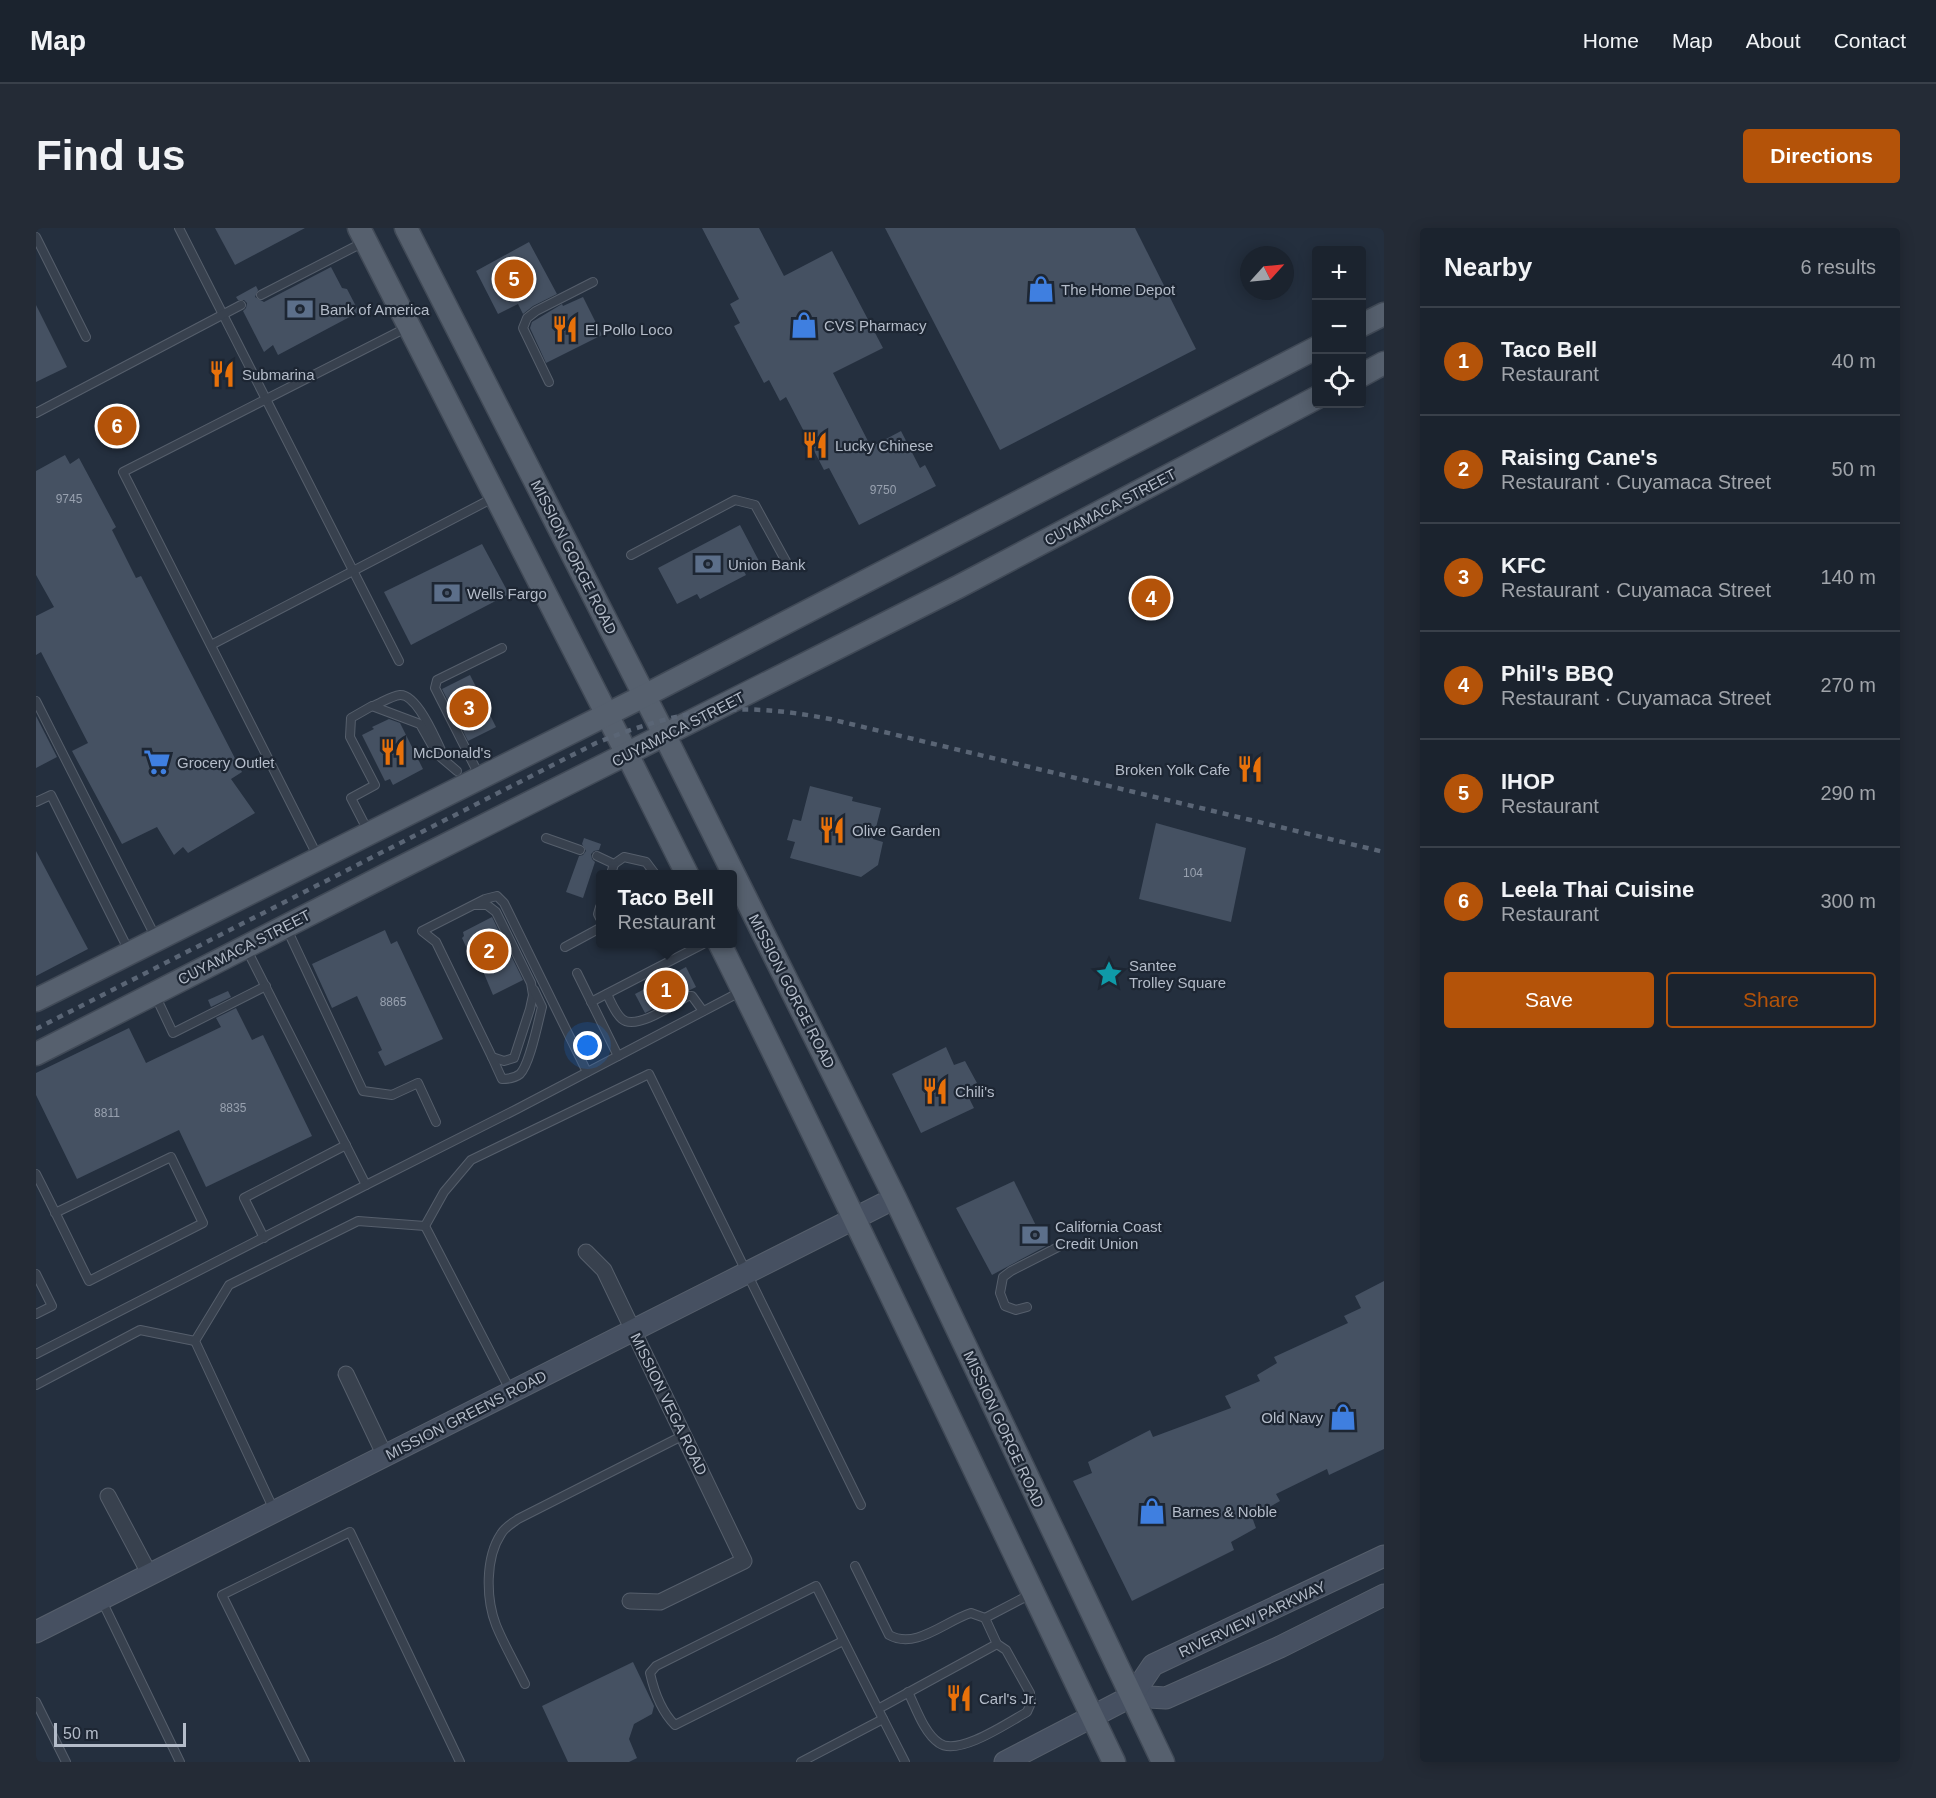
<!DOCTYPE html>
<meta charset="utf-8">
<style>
:root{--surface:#1b232e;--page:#242b36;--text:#f1f3f6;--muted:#a0a4aa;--line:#39404a;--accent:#b45309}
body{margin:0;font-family:Arial,sans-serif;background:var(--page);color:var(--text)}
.controls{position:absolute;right:18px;top:18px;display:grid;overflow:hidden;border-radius:6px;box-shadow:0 3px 15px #0003}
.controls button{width:54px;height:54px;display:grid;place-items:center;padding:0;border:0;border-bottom:2px solid var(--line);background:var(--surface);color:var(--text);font:30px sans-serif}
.compass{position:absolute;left:1204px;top:18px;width:54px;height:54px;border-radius:50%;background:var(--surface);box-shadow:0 3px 15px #0003;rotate:63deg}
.scale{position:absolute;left:18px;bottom:15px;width:132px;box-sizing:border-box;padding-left:6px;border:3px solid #b4bcc9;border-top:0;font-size:16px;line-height:21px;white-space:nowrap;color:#b4bcc9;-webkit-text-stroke:4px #1d2633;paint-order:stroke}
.you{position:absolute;left:552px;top:818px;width:21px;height:21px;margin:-15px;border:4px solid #fff;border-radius:50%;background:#1a73e8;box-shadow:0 0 0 9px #1a73e833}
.badge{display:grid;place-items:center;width:39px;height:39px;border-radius:50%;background:var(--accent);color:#fff;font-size:20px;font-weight:700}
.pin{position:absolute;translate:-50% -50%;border:3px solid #fff;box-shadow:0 2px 6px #0006}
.popup{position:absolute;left:560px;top:642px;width:141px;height:78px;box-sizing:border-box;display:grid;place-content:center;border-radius:6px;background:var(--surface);filter:drop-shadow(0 2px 4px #0005);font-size:20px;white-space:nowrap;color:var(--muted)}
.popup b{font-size:22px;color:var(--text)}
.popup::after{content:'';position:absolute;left:50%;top:100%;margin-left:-12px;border:12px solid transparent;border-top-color:var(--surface)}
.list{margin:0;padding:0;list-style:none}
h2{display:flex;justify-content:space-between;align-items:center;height:78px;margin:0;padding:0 24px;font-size:26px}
h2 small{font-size:20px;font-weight:400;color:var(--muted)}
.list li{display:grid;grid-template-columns:39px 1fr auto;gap:18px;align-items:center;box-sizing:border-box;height:108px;padding:0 24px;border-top:2px solid var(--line)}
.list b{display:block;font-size:22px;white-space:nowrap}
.list p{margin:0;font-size:20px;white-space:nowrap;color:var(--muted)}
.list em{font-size:20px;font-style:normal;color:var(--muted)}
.actions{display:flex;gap:12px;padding:18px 24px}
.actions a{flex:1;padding:14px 0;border:2px solid var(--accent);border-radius:6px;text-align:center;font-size:21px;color:var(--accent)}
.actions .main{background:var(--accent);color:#fff}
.icon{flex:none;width:33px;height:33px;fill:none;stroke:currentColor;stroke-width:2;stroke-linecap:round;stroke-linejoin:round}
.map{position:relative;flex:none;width:1348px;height:1534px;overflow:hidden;border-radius:6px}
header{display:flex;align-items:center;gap:36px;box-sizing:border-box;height:84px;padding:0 30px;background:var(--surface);border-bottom:2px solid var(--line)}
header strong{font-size:28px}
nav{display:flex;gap:33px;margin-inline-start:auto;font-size:21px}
.intro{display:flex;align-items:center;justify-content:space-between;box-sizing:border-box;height:144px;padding:0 36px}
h1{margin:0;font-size:42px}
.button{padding:15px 27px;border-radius:6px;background:var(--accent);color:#fff;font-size:21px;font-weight:700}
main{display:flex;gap:36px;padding:0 36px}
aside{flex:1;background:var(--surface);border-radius:6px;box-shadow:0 3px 15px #0003}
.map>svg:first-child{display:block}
.building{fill:#455162}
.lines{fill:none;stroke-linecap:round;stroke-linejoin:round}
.lane-casing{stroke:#565f6c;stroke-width:10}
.street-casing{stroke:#565f6c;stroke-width:17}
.secondary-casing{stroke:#565f6c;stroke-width:23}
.primary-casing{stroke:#414a57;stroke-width:25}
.lane{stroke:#38414e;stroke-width:8}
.street{stroke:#38414e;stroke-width:15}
.secondary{stroke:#465061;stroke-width:21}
.primary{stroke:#56606e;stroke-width:22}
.rail{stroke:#5a6575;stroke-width:4.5;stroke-dasharray:6 6;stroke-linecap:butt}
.labels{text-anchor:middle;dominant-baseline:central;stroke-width:4.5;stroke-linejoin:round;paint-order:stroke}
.number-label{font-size:12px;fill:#98a1af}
.poi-label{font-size:15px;fill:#b4bcc9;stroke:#1d2633;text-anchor:start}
.street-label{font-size:15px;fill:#b4bcc9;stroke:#1d2633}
</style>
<header>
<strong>Map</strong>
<nav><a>Home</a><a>Map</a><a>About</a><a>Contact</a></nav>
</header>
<div class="intro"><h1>Find us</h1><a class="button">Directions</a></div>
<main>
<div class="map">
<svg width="1348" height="1534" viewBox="0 0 1348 1534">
<rect width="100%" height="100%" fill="#242f3e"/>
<g class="building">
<path d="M 179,0 L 269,0 L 199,37 Z"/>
<path d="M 666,0 L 723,0 L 748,48 L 796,23 L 847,120 L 797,145 L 835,219 L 865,203 L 884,240 L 889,237 L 900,258 L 823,297 L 793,240 L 788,242 L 750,169 L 744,173 L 733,152 L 728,155 L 698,98 L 704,95 L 694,76 L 703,71 Z"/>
<path d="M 849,0 L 1099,0 L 1160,121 L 964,222 Z"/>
<path d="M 493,14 L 521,66 L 497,78 L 487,86 L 482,76 L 462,86 L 440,43 Z"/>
<path d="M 295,39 L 306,60 L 311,61 L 323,84 L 242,127 L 237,117 L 228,124 L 207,83 L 210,80 L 211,75 L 208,72 L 202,72 L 200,69 L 220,58 L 222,62 L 219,69 L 228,74 Z"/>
<path d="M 547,69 L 566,107 L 510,135 L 494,100 L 496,94 L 526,76 L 527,78 Z"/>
<path d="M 0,77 L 31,139 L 0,154 Z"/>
<path d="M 29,227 L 34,236 L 43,230 L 80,299 L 76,302 L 100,350 L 105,348 L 206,544 L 195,551 L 219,585 L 152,625 L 147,619 L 138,627 L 121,599 L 86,616 L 36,523 L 52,515 L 5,424 L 0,427 L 0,388 L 18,379 L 0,347 L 0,243 Z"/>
<path d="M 704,297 L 723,333 L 707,341 L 710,347 L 664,371 L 661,366 L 641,376 L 622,340 Z"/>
<path d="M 446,316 L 473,366 L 375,417 L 348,364 Z"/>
<path d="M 434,447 L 460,499 L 432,513 L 406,461 Z"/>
<path d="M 0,488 L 21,529 L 0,540 Z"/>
<path d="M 353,491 L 364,495 L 387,541 L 357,557 L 354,551 L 349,553 L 326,507 L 338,501 L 336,499 Z"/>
<path d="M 774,558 L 817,569 L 816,573 L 845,580 L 837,611 L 847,614 L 842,637 L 825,649 L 754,630 L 759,614 L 751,612 L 757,591 L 765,593 Z"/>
<path d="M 1120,595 L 1210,620 L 1195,694 L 1103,671 Z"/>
<path d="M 548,610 L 565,616 L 563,622 L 558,623 L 555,626 L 556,631 L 559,634 L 547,670 L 530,664 L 543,628 L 547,627 L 550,623 L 546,616 Z"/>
<path d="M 0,623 L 52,721 L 0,748 Z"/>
<path d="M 456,689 L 487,752 L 457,767 L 444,736 L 439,738 L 426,710 L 428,708 L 427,704 Z"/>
<path d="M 349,702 L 355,716 L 361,713 L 407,811 L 349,838 L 342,824 L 346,822 L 321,768 L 296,780 L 276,736 Z"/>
<path d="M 650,739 L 660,759 L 609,785 L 599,766 Z"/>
<path d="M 192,763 L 195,769 L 175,779 L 172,772 Z"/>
<path d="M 200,780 L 216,812 L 227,807 L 276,908 L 170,959 L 143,902 L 41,951 L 0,867 L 0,845 L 93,800 L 110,835 L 185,799 L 180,790 Z"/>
<path d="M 910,819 L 918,837 L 929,833 L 941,855 L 931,860 L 935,867 L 932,868 L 938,880 L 885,905 L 856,846 Z"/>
<path d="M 978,953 L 1010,1018 L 956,1047 L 920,980 Z"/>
<path d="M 1348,1053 L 1348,1221 L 1293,1247 L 1291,1241 L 1240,1266 L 1244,1273 L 1216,1289 L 1220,1300 L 1195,1314 L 1198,1322 L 1096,1373 L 1037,1253 L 1056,1245 L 1052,1234 L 1114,1202 L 1117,1209 L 1195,1180 L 1189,1168 L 1224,1153 L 1221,1147 L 1241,1135 L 1238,1129 L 1312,1095 L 1308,1088 L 1325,1080 L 1319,1068 Z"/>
<path d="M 597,1434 L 618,1478 L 616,1486 L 598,1496 L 593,1511 L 601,1530 L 593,1534 L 532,1534 L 506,1478 Z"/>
</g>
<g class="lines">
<defs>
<g id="lane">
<path d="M 143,0 L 363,433"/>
<path d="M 0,9 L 50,109"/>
<path d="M 225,67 L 328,14"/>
<path d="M 513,154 L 487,100 L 491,90 L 500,83 L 557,54"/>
<path d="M 0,185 L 205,77"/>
<path d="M 595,327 L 699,272 L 719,277 L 752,337"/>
<path d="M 175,417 L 459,269"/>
<path d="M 0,473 L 120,710"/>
<path d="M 337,478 C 345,475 355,468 364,467 C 382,466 402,516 409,531"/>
<path d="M 443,547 L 399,460 L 401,452 L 466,420"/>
<path d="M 0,574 L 15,567 L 93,723"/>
<path d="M 332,603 L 315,570 L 339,557 L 314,509 L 315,490 L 336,478 L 384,496 L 401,526 L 421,543"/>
<path d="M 510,610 L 544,622"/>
<path d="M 561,628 L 578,636 L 588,629 L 610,634 L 619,646"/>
<path d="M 282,629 L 87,244 L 370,100"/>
<path d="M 575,646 L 578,636"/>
<path d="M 438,677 L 451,677 L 460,684 L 495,755 L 497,767 L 494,781 L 478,830 L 468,833 L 456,829 L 400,714 L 386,703 L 449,671 L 461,668 L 468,675 L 551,844"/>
<path d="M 564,679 L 562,686 L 564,690"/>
<path d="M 250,699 L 327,863 L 356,867 L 382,855 L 400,894"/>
<path d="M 529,719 L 564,700"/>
<path d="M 210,720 L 330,957 L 481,881 L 704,764"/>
<path d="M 541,745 L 582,828"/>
<path d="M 571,766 C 575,774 579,785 586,791 C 600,803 638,776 652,768 L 656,768 L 667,783"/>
<path d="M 119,767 L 137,805 L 230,758"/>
<path d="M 555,774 L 667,716"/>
<path d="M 456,829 L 466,851 C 472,851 479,850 484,846 C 494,836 502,794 506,779 L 498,762"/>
<path d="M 0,946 C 18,981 35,1017 53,1053 L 167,995 L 135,929 L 19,985"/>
<path d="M 228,1010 L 208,970 L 310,917"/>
<path d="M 0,1046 L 16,1078 L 0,1086"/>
<path d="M 991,1079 L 980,1082 L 969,1078 L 964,1065 L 967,1049 L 975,1043 L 1028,1016"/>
<path d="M 0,1126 L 330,957"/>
<path d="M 0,1157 L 104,1102 L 159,1113"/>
<path d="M 474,1162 L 389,998 L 408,964 L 435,932 L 613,846 L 825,1277"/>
<path d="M 238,1282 L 159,1113 L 193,1057 L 322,993 L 389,998"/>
<path d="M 819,1338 L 853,1407 C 880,1422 909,1393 935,1385 L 949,1390"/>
<path d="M 66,1373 L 144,1534"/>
<path d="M 807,1413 L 639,1497 C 626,1484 618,1463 614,1445 L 620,1438 L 780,1358 L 842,1481"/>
<path d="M 489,1456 C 480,1437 468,1417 460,1397 C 450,1371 449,1330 465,1306 C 469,1299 475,1296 482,1291 L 648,1207"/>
<path d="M 872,1464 C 880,1480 888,1505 903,1515 C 922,1529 973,1494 991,1484 L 995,1475 L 994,1465 L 970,1422 L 961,1416"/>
<path d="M 0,1474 L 30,1534"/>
<path d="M 269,1534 L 186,1367 L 314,1304 L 424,1534"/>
<path d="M 765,1534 L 847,1491"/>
<path d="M 869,1534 L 842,1481 L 961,1416 L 949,1390 L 995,1366"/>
</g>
<g id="street">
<path d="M 550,1024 L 568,1042 L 708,1333 L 624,1374 L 594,1373"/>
<path d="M 310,1146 L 349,1228"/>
<path d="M 72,1268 L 114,1347"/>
</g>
<g id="secondary">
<path d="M 0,1404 L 859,970"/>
<path d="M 1096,1468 L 1130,1470 L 1244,1419 L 1348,1367"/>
<path d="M 969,1534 L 1096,1468 L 1117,1437 L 1348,1328"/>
</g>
<g id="primary">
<path d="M 323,0 L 591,526 L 651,646"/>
<path d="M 370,0 L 629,508 L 859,970 L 1127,1534"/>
<path d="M 1326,97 L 1348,86"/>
<path d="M 1326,147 L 1348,135"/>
<path d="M 684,716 C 819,987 947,1261 1078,1534"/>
<path d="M 0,772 L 608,468 L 1280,120"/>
<path d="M 0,826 L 356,644 L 922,359 L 1280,170"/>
</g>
</defs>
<use href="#lane" class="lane-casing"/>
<use href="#street" class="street-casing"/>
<use href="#secondary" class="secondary-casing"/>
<use href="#primary" class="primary-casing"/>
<use href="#lane" class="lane"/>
<use href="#street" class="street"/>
<use href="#secondary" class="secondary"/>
<use href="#primary" class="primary"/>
<path class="rail" d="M 0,801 L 560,515 C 648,480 700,473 794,491 L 1348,624"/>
</g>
<defs>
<symbol id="shop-bare" viewBox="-9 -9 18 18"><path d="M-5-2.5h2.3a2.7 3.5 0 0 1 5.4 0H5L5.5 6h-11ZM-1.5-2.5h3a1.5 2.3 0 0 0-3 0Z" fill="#3f7fe0" stroke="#1d2633" stroke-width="2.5" paint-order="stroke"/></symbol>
<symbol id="bank-bare" viewBox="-9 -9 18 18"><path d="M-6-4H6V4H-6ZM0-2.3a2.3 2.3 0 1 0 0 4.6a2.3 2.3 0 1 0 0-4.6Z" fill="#5c6f8a" stroke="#1d2633" stroke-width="2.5" paint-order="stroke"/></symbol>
<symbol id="restaurant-bare" viewBox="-9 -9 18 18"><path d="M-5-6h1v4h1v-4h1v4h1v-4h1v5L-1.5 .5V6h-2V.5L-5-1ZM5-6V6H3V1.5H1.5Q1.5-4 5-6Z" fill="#e8710a" stroke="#1d2633" stroke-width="2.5" paint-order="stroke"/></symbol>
<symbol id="supermarket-bare" viewBox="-9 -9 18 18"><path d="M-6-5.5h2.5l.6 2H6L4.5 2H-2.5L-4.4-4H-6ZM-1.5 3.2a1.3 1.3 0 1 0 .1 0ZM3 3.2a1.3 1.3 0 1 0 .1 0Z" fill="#3f7fe0" stroke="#1d2633" stroke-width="2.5" paint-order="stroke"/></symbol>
<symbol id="sight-bare" viewBox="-9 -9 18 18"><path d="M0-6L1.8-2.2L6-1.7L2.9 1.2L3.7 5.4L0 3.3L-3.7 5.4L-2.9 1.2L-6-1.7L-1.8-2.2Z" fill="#0f9aa8" stroke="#1d2633" stroke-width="2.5" paint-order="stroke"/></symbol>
</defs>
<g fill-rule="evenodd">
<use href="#shop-bare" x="986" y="42" width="38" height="38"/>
<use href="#bank-bare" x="245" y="62" width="38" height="38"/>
<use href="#shop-bare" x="749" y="78" width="38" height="38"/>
<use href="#restaurant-bare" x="510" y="82" width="38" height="38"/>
<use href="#restaurant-bare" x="167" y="127" width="38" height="38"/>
<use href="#restaurant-bare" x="760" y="198" width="38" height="38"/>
<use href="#bank-bare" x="653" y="317" width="38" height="38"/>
<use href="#bank-bare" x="392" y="346" width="38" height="38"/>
<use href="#restaurant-bare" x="338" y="505" width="38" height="38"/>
<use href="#supermarket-bare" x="102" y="515" width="38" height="38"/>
<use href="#restaurant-bare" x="1195" y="522" width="38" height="38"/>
<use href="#restaurant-bare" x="777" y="583" width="38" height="38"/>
<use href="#sight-bare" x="1054" y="727" width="38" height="38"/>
<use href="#restaurant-bare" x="880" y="844" width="38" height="38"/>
<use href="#bank-bare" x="980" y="988" width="38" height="38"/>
<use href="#shop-bare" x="1288" y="1170" width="38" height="38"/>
<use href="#shop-bare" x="1097" y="1264" width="38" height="38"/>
<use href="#restaurant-bare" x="904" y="1451" width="38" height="38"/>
</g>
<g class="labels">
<g class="number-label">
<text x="847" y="262">9750</text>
<text x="33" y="271">9745</text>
<text x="1157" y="645">104</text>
<text x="357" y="774">8865</text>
<text x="197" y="880">8835</text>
<text x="71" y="885">8811</text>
</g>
<g class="poi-label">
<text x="1025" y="61">The Home Depot</text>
<text x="284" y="81">Bank of America</text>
<text x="788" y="97">CVS Pharmacy</text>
<text x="549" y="101">El Pollo Loco</text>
<text x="206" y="146">Submarina</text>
<text x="799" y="217">Lucky Chinese</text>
<text x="692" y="336">Union Bank</text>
<text x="431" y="365">Wells Fargo</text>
<text x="377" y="524">McDonald's</text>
<text x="141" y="534">Grocery Outlet</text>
<text x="1194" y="541" text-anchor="end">Broken Yolk Cafe</text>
<text x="816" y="602">Olive Garden</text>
<text x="1093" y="737">Santee<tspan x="1093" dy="17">Trolley Square</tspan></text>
<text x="919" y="863">Chili's</text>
<text x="1019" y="998">California Coast<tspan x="1019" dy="17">Credit Union</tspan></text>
<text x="1287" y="1189" text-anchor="end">Old Navy</text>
<text x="1136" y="1283">Barnes &amp; Noble</text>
<text x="943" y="1470">Carl's Jr.</text>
</g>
<g class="street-label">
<text transform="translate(1074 279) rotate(-28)">CUYAMACA STREET</text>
<text transform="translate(538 329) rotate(63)">MISSION GORGE ROAD</text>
<text transform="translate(642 501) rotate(-27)">CUYAMACA STREET</text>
<text transform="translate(208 719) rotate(-27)">CUYAMACA STREET</text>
<text transform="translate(756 763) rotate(63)">MISSION GORGE ROAD</text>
<text transform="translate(633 1176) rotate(64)">MISSION VEGA ROAD</text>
<text transform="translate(430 1187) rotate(-27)">MISSION GREENS ROAD</text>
<text transform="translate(968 1201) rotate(65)">MISSION GORGE ROAD</text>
<text transform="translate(1216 1391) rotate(-25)">RIVERVIEW PARKWAY</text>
</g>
</g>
</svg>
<div class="controls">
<button>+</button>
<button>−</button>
<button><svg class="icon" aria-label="locate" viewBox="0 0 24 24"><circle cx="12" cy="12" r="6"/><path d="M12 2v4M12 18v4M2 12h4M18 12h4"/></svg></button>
</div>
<svg class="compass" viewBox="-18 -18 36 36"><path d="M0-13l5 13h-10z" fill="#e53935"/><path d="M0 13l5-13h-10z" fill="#a0a4aa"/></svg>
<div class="scale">50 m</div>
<div class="you"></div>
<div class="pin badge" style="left:630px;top:762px">1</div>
<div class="popup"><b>Taco Bell</b>Restaurant</div>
<div class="pin badge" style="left:453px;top:723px">2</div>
<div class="pin badge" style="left:433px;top:480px">3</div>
<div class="pin badge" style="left:1115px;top:370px">4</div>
<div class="pin badge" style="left:478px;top:51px">5</div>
<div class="pin badge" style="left:81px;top:198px">6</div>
</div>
<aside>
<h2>Nearby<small>6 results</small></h2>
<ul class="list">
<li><span class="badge">1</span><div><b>Taco Bell</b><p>Restaurant</p></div><em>40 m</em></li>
<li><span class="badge">2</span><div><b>Raising Cane's</b><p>Restaurant · Cuyamaca Street</p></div><em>50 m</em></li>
<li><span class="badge">3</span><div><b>KFC</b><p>Restaurant · Cuyamaca Street</p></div><em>140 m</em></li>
<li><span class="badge">4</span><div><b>Phil's BBQ</b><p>Restaurant · Cuyamaca Street</p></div><em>270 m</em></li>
<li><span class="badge">5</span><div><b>IHOP</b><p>Restaurant</p></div><em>290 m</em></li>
<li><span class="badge">6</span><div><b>Leela Thai Cuisine</b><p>Restaurant</p></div><em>300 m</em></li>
</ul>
<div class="actions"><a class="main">Save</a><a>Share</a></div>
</aside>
</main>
